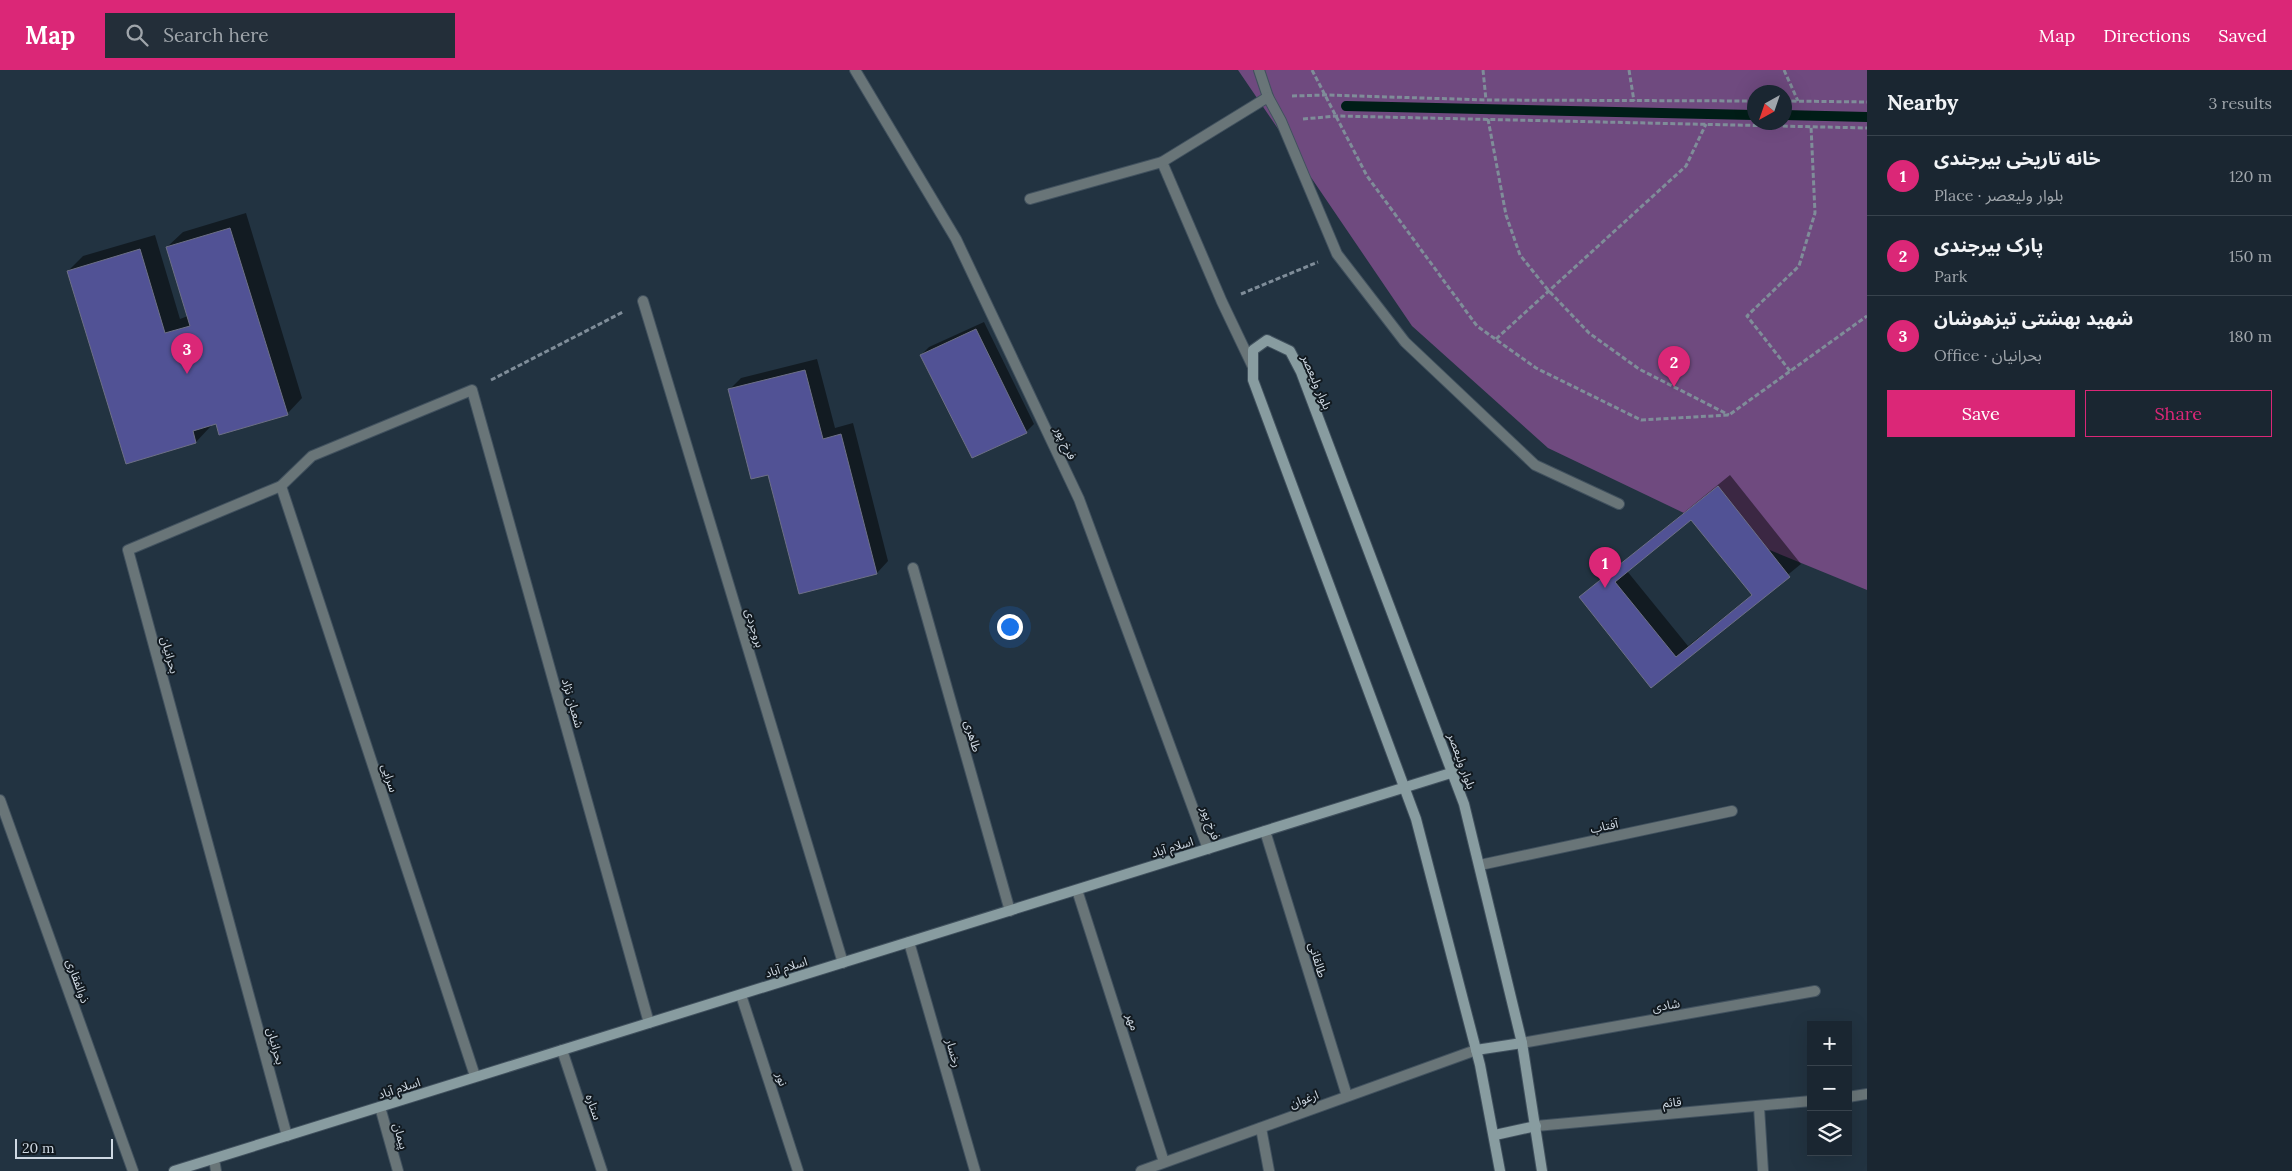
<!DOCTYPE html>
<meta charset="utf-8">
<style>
:root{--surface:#1a2631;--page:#232e39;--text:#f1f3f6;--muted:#9fa5ab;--line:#38434d;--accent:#db2777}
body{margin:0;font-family:Lora,"Noto Sans Arabic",serif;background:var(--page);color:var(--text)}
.controls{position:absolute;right:15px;bottom:15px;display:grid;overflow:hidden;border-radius:0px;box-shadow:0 5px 20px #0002}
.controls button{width:45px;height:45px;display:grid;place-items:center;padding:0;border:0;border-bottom:1px solid var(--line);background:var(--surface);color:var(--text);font:25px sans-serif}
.compass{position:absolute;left:1747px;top:15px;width:45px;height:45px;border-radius:50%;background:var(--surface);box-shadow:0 5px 20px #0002;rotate:220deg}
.scale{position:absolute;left:15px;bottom:12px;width:98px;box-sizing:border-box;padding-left:5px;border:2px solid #cfd9e3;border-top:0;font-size:14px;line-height:18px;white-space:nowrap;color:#cfd9e3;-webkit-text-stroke:4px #121a20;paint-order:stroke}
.you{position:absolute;left:1009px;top:556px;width:18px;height:18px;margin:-12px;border:4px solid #fff;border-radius:50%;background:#1a73e8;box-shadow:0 0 0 8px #1a73e833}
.badge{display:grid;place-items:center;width:32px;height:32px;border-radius:50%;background:var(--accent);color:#fff;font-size:16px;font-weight:700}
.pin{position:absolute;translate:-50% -41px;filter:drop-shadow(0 1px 2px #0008)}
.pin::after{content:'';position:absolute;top:26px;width:18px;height:15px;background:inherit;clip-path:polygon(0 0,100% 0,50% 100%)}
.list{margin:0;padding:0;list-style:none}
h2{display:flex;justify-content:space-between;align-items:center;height:65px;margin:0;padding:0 20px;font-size:21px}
h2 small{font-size:16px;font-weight:400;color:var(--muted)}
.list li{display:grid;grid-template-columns:32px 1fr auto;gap:15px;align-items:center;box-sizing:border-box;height:80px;padding:0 20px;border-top:1px solid var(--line)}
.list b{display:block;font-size:19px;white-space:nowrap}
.list p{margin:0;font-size:16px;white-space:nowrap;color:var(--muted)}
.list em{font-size:16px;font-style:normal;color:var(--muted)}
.actions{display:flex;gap:10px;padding:15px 20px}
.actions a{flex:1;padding:11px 0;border:1px solid var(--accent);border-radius:0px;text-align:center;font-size:18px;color:var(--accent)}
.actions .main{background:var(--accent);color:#fff}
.icon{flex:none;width:28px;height:28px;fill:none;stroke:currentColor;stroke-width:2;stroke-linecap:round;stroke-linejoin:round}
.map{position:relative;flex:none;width:1867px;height:1101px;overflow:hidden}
header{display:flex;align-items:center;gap:30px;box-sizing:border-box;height:70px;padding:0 25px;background:var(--accent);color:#fff}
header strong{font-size:24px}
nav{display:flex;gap:28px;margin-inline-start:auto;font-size:18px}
.search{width:350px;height:45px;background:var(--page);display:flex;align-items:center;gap:12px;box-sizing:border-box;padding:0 18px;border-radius:0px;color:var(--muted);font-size:19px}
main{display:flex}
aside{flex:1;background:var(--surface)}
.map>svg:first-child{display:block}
.green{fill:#6f4a7f;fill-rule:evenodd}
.shadow{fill:#0007;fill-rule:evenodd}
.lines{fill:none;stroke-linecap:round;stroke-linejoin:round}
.stream{stroke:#001d17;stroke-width:10}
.building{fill:#515295;stroke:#6d7086;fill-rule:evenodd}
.lane-casing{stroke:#41515e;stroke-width:12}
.street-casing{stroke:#41515e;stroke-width:12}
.secondary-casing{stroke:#41515e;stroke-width:12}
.path{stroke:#7f8d99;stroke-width:3;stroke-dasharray:5 2.5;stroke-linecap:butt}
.lane{stroke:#697578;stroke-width:10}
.street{stroke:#697578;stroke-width:10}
.secondary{stroke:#889ca0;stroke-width:10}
.labels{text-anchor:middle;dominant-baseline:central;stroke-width:4;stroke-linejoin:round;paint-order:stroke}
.street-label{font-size:12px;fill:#cfd9e3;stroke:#121a20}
</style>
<header>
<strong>Map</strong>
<div class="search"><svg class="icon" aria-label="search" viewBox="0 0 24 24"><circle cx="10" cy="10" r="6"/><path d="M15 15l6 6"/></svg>Search here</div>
<nav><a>Map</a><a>Directions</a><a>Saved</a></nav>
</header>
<main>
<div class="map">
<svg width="1867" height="1101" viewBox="0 0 1867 1101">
<rect width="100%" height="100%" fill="#223341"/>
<path class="green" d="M 1238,0 L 1867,0 L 1867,520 L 1709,455 L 1548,378 L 1412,256 ZM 1754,22 L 1784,22 L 1784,52 L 1754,52 Z"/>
<g class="shadow">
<path d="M 246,143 L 302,328 L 287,344 L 210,354 L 211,356 L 196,372 L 127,393 L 68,201 L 83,186 L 155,165 L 180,249 L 188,246 L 167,177 L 183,162 Z"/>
<path d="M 984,252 L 1034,354 L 1026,362 L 921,285 L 929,277 Z"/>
<path d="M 817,289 L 835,358 L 853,353 L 888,491 L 877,503 L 800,522 L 769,403 L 729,320 L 741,308 Z"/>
<path d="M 1730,405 L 1801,494 L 1651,616 L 1580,527 ZM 1692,448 L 1753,524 L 1688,576 L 1627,501 Z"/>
</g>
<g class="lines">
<g class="stream">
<path d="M 1346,36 L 1754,45"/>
<path d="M 1784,45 L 1867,47"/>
</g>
</g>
<g class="building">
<path d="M 230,158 L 288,345 L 219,365 L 216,354 L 193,361 L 196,373 L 126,394 L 67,201 L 140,179 L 165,263 L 190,256 L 166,177 Z"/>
<path d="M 976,259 L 1027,363 L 972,388 L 920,285 Z"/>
<path d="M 805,300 L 823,369 L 841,364 L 877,504 L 799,524 L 768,405 L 751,409 L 728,319 Z"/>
<path d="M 1718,416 L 1790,507 L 1651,618 L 1579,527 ZM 1691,450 L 1752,525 L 1676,587 L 1615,512 Z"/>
</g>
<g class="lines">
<defs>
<path id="lane" d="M 1259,0 L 1268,27"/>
<g id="street">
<path d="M 855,0 L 956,169 L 1079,429 L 1208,779"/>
<path d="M 1162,92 L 1222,232 L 1253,297"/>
<path d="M 1030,129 L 1162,92 L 1268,27 L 1281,51 L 1337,184 L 1405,272 L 1535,395 L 1619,434"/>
<path d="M 643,231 L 843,893"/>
<path d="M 281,416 L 475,1006"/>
<path d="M 913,498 L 1010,841"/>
<path d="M 0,730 L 133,1101"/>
<path d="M 1265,761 L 1347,1026"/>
<path d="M 1480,795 L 1732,741"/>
<path d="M 1077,820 L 1164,1092"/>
<path d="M 909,872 L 975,1101"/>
<path d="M 741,925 L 798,1101"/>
<path d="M 1522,973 L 1815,921"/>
<path d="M 562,980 L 602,1101"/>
<path d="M 1848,1027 L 1867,1024"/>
<path d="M 380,1037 L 398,1101"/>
<path d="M 1759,1037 L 1763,1101"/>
<path d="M 1536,1056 L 1811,1031"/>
<path d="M 1261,1058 L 1269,1101"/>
<path d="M 287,1066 L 128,480 L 281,416 L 312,386 L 472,320 L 649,953"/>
<path d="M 214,1089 L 216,1101"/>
<path d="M 1141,1101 L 1476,980"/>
</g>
<g id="secondary">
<path d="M 1476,980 L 1522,973"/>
<path d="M 1495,1065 L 1536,1056"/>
<path d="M 174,1101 L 1454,702"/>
<path d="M 1500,1101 L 1480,995 L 1416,749 L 1253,310 L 1253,280 L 1267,270 L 1290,281 L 1301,302 L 1464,734 L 1522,973 L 1542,1101"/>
</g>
</defs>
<use href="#lane" class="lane-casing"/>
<use href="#street" class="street-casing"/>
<use href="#secondary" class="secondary-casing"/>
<g class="path">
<path d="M 1312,0 L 1367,106 L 1477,256 L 1536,298 L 1641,350 L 1729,345 L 1867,246"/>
<path d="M 1483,0 L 1486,30"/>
<path d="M 1629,0 L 1634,31"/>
<path d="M 1784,0 L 1798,31"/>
<path d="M 1292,26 L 1326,25 L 1486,30 L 1754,31"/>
<path d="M 1784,31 L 1867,32"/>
<path d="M 1303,49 L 1337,46 L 1867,58"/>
<path d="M 1488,49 L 1506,145 L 1520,185 L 1548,220 L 1589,263 L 1639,299 L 1729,345"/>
<path d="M 1241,224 L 1318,192"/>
<path d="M 1496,269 L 1686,96 L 1706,54"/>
<path d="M 1790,301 L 1747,246 L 1799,196 L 1815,143 L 1811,56"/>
<path d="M 491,310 L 623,242"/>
</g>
<use href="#lane" class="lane"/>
<use href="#street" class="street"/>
<use href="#secondary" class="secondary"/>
</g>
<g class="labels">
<g class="street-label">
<text transform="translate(1317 312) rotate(67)">بلوار ولیعصر</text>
<text transform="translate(1066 373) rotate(65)">فرخ پور</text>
<text transform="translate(755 558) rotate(73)">بروجردی</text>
<text transform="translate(170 585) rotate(75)">بحرانیان</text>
<text transform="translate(573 633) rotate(74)">شعبان نژاد</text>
<text transform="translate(973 666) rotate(74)">طاهری</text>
<text transform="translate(1462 691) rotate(70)">بلوار ولیعصر</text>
<text transform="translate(390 708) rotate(72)">سرایی</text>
<text transform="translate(1211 753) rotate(70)">فرخ پور</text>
<text transform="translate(1604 756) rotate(-12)">آفتاب</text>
<text transform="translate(1172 777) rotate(-17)">اسلام آباد</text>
<text transform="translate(1318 890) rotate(73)">طالقانی</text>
<text transform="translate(786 897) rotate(-17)">اسلام آباد</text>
<text transform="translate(78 911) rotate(70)">ذوالفقاری</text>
<text transform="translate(1666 935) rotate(-10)">شادی</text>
<text transform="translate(1133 952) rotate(72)">مهر</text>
<text transform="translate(276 976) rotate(75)">بحرانیان</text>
<text transform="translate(954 983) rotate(74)">رخسار</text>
<text transform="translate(782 1009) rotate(72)">نور</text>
<text transform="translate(399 1018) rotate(-18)">اسلام آباد</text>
<text transform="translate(1304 1029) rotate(-20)">ارغوان</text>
<text transform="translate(1672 1032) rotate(-5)">قائم</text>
<text transform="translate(594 1037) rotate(71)">ستاره</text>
<text transform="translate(401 1066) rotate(74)">پیمان</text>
</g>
</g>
</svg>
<div class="controls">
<button>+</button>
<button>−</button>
<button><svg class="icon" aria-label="layers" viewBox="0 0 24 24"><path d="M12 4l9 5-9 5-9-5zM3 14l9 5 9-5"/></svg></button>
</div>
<svg class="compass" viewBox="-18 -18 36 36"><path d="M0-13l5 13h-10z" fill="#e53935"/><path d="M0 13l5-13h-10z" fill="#9fa5ab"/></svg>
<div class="scale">20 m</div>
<div class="you"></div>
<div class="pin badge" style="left:1605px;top:518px">1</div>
<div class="pin badge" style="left:1674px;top:317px">2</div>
<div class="pin badge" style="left:187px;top:304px">3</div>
</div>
<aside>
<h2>Nearby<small>3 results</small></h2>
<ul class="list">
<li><span class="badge">1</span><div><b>خانه تاریخی بیرجندی</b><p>Place · بلوار ولیعصر</p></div><em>120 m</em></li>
<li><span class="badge">2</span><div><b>پارک بیرجندی</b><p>Park</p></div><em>150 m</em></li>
<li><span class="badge">3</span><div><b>شهید بهشتی تیزهوشان</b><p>Office · بحرانیان</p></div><em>180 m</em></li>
</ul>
<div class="actions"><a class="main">Save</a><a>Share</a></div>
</aside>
</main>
